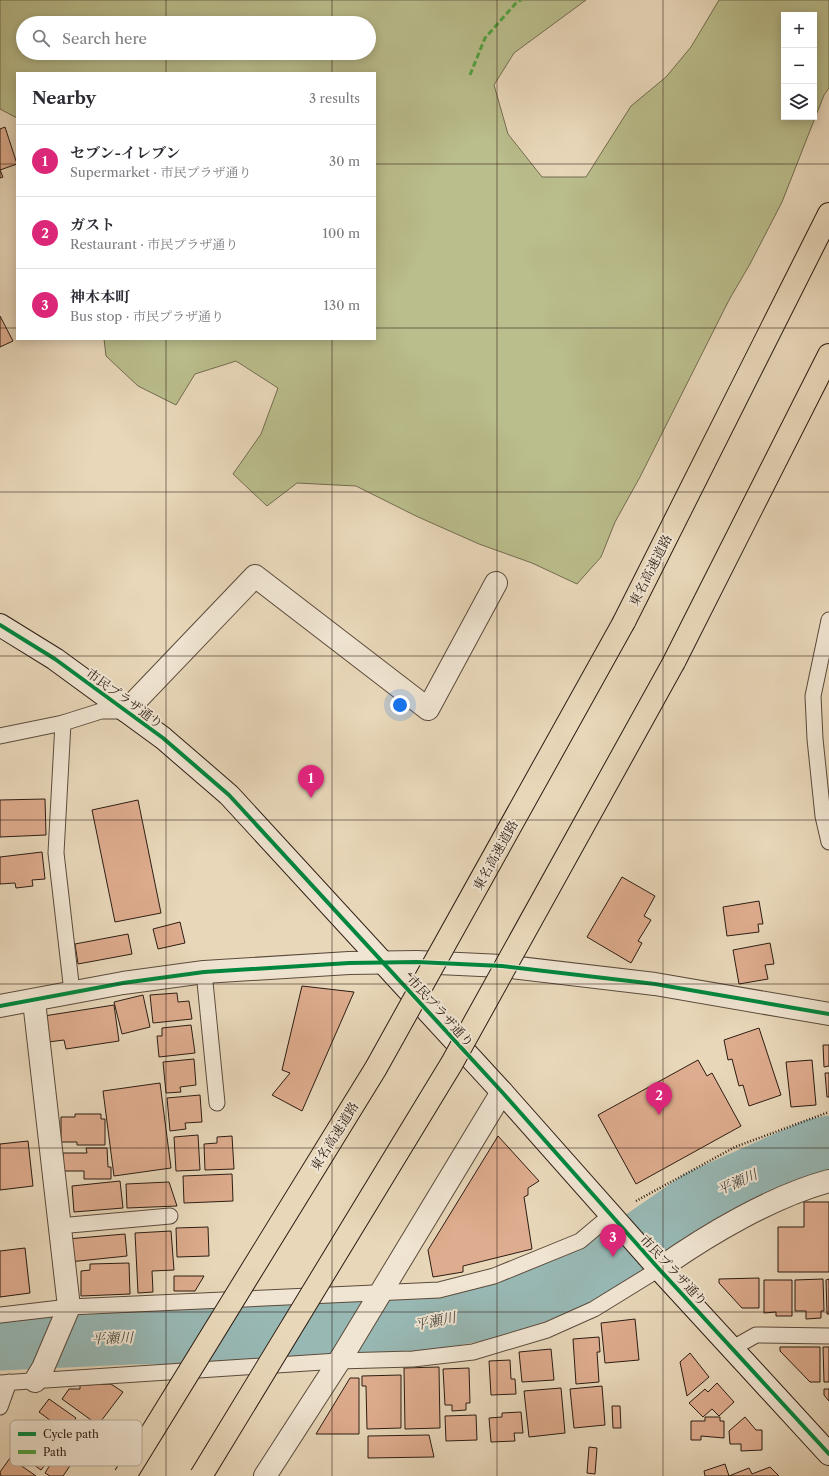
<!DOCTYPE html>
<meta charset="utf-8">
<style>
:root{--surface:#fff;--page:#f2f2f3;--text:#2b2b33;--muted:#7c7c81;--line:#e1e1e2;--accent:#db2777}
body{margin:0;font-family:"Libre Caslon Text","Noto Serif JP",serif;background:var(--page);color:var(--text)}
.controls{position:absolute;right:12px;top:12px;display:grid;overflow:hidden;border-radius:0px;box-shadow:0 2px 10px #0003}
.controls button{width:36px;height:36px;display:grid;place-items:center;padding:0;border:0;border-bottom:1px solid var(--line);background:var(--surface);color:var(--text);font:20px sans-serif}
.you{position:absolute;left:400px;top:705px;width:14px;height:14px;margin:-10px;border:3px solid #fff;border-radius:50%;background:#1a73e8;box-shadow:0 0 0 6px #1a73e833}
.badge{display:grid;place-items:center;width:26px;height:26px;border-radius:50%;background:var(--accent);color:#fff;font-size:13px;font-weight:700}
.pin{position:absolute;translate:-50% -33px;filter:drop-shadow(0 1px 2px #0008)}
.pin::after{content:'';position:absolute;top:21px;width:14px;height:12px;background:inherit;clip-path:polygon(0 0,100% 0,50% 100%)}
.list{margin:0;padding:0;list-style:none}
h2{display:flex;justify-content:space-between;align-items:center;height:52px;margin:0;padding:0 16px;font-size:17px}
h2 small{font-size:13px;font-weight:400;color:var(--muted)}
.list li{display:grid;grid-template-columns:26px 1fr auto;gap:12px;align-items:center;box-sizing:border-box;height:72px;padding:0 16px;border-top:1px solid var(--line)}
.list b{display:block;font-size:15px;white-space:nowrap}
.list p{margin:0;font-size:13px;white-space:nowrap;color:var(--muted)}
.list em{font-size:13px;font-style:normal;color:var(--muted)}
.icon{flex:none;width:22px;height:22px;fill:none;stroke:currentColor;stroke-width:2;stroke-linecap:round;stroke-linejoin:round}
.map{position:relative;flex:none;width:829px;height:1476px;overflow:hidden}
.search{position:absolute;background:var(--surface);box-shadow:0 2px 10px #0003;left:16px;top:16px;width:360px;height:44px;display:flex;align-items:center;gap:10px;box-sizing:border-box;padding:0 14px;border-radius:22px;color:var(--muted);font-size:15px}
.panel{position:absolute;background:var(--surface);box-shadow:0 2px 10px #0003;left:16px;top:72px;width:360px;height:268px;border-radius:0px}
.map>svg:first-child{display:block}
.green{fill:#babd8c;stroke:#736c50;fill-rule:evenodd}
.lines{fill:none;stroke-linecap:round;stroke-linejoin:round}
.river{stroke:#98b8b4;stroke-width:57}
.building{fill:#deac8e;stroke:#2c1c13}
.lane-casing{stroke:#5b4b3c;stroke-width:17}
.street-casing{stroke:#5b4b3c;stroke-width:24}
.secondary-casing{stroke:#2c1c13;stroke-width:24}
.highway-casing{stroke:#2c1c13;stroke-width:24}
.path{stroke:#2c1c13;stroke-width:2.5;stroke-dasharray:1 2;stroke-linecap:butt}
.lane{stroke:#f0e5d2;stroke-width:15}
.street{stroke:#f0e5d2;stroke-width:22}
.secondary{stroke:#f0e5d2;stroke-width:22}
.highway{stroke:#e8d7b9;stroke-width:22}
.highway-bridge-casing{stroke:#2c1c13;stroke-width:24;stroke-linecap:butt}
.highway-bridge{stroke:#e8d7b9;stroke-width:22}
.quiet{stroke:#51a13f;stroke-width:3;stroke-dasharray:6 3;stroke-linecap:butt}
.cycleway-casing{stroke:#f0e5d2;stroke-width:6}
.cycleway{stroke:#00873e;stroke-width:4}
.grid{fill:none;stroke:#2c1c13;stroke-width:1;stroke-opacity:0.55}
.labels{text-anchor:middle;dominant-baseline:central;stroke-width:4;stroke-linejoin:round;paint-order:stroke}
.street-label{font-size:13px;fill:#2c1c13;stroke:#f0e5d2}
.water-label{font-size:14px;font-style:italic;fill:#4c4b43;stroke:#f0e5d2}
.key{fill:#f0e5d2;stroke:#b5a999;stroke-width:1}
.key-label{font-size:11px;fill:#2c1c13}
</style>
<div class="map">
<svg width="829" height="1476" viewBox="0 0 829 1476">
<rect width="100%" height="100%" fill="#e8d7b9"/>
<filter id="stains"><feTurbulence type="fractalNoise" baseFrequency=".005" numOctaves="4"/><feColorMatrix values="0 0 0 0 .2 0 0 0 0 .09 0 0 0 0 .02 0 0 0 .5 -.17"/></filter>
<radialGradient id="worn" r=".72"><stop offset=".6" stop-color="#630" stop-opacity="0"/><stop offset="1" stop-color="#630" stop-opacity=".3"/></radialGradient>
<path class="green" d="M 0,0 L 586,0 L 514,53 L 494,85 L 508,134 L 542,177 L 586,177 L 631,106 L 666,77 L 691,47 L 719,0 L 829,0 L 829,88 L 824,95 L 782,202 L 750,264 L 729,300 L 640,477 L 615,522 L 601,557 L 577,584 L 532,563 L 479,544 L 416,516 L 356,486 L 297,483 L 267,506 L 233,474 L 261,434 L 278,388 L 236,361 L 195,374 L 176,405 L 138,386 L 106,356 L 104,339 L 375,339 L 375,73 L 17,73 L 17,118 L 0,109 ZM 784,15 L 814,15 L 814,117 L 784,117 ZM 23,23 L 369,23 L 369,53 L 23,53 Z"/>
<g class="lines">
<path class="river" d="M 0,1342 L 130,1336 L 243,1335 L 398,1328 L 487,1311 L 583,1279 L 700,1198 L 815,1147 L 829,1144"/>
</g>
<g class="building">
<path d="M 5,127 L 17,164 L 0,170 L 3,177 L 0,178 L 0,129 Z"/>
<path d="M 0,316 L 13,341 L 0,347 Z"/>
<path d="M 45,799 L 46,835 L 0,837 L 0,800 Z"/>
<path d="M 138,800 L 161,913 L 115,922 L 92,810 Z"/>
<path d="M 42,852 L 45,879 L 32,880 L 33,886 L 16,888 L 15,883 L 0,884 L 0,857 Z"/>
<path d="M 622,877 L 655,896 L 644,916 L 651,920 L 638,941 L 642,943 L 631,963 L 587,937 Z"/>
<path d="M 759,901 L 763,924 L 758,924 L 759,932 L 727,936 L 723,907 Z"/>
<path d="M 180,922 L 185,943 L 158,949 L 153,929 Z"/>
<path d="M 128,934 L 132,954 L 78,964 L 75,944 Z"/>
<path d="M 770,943 L 774,964 L 765,965 L 768,979 L 739,984 L 733,950 Z"/>
<path d="M 302,986 L 354,992 L 302,1111 L 272,1095 L 290,1073 L 282,1070 Z"/>
<path d="M 177,993 L 178,1002 L 189,1001 L 192,1019 L 153,1023 L 150,995 Z"/>
<path d="M 143,995 L 150,1027 L 122,1034 L 114,1002 Z"/>
<path d="M 114,1005 L 119,1041 L 66,1049 L 64,1040 L 48,1042 L 44,1016 Z"/>
<path d="M 191,1025 L 195,1053 L 159,1057 L 157,1036 L 162,1036 L 162,1028 Z"/>
<path d="M 759,1028 L 781,1095 L 749,1106 L 743,1085 L 739,1086 L 732,1059 L 728,1060 L 724,1040 Z"/>
<path d="M 823,1045 L 829,1045 L 829,1066 L 824,1067 Z"/>
<path d="M 194,1059 L 196,1085 L 180,1087 L 181,1092 L 166,1093 L 163,1062 Z"/>
<path d="M 698,1060 L 707,1076 L 712,1073 L 741,1126 L 636,1184 L 598,1115 Z"/>
<path d="M 812,1060 L 816,1105 L 791,1107 L 786,1062 Z"/>
<path d="M 825,1073 L 829,1073 L 829,1097 L 827,1097 Z"/>
<path d="M 160,1083 L 171,1168 L 114,1176 L 103,1091 Z"/>
<path d="M 200,1095 L 202,1122 L 185,1123 L 186,1129 L 170,1131 L 167,1098 Z"/>
<path d="M 75,1114 L 101,1114 L 101,1119 L 105,1119 L 105,1145 L 77,1145 L 77,1142 L 61,1142 L 61,1117 L 75,1117 Z"/>
<path d="M 198,1135 L 200,1170 L 176,1171 L 174,1137 Z"/>
<path d="M 232,1136 L 234,1169 L 205,1170 L 204,1144 L 217,1143 L 217,1137 Z"/>
<path d="M 498,1136 L 539,1181 L 528,1188 L 528,1195 L 524,1197 L 532,1249 L 463,1266 L 463,1272 L 433,1277 L 428,1250 Z"/>
<path d="M 28,1141 L 33,1186 L 0,1190 L 0,1144 Z"/>
<path d="M 86,1148 L 107,1148 L 108,1167 L 111,1167 L 111,1179 L 84,1179 L 84,1171 L 63,1171 L 63,1153 L 87,1153 Z"/>
<path d="M 232,1174 L 233,1201 L 184,1203 L 183,1176 Z"/>
<path d="M 120,1181 L 123,1208 L 74,1212 L 72,1186 Z"/>
<path d="M 169,1182 L 177,1206 L 127,1208 L 126,1184 Z"/>
<path d="M 804,1202 L 829,1202 L 829,1272 L 778,1272 L 778,1227 L 804,1227 Z"/>
<path d="M 208,1227 L 209,1256 L 177,1257 L 176,1228 Z"/>
<path d="M 171,1231 L 174,1270 L 152,1271 L 153,1292 L 138,1293 L 135,1233 Z"/>
<path d="M 125,1234 L 127,1256 L 69,1262 L 67,1239 Z"/>
<path d="M 25,1248 L 30,1293 L 0,1297 L 0,1251 Z"/>
<path d="M 129,1263 L 130,1294 L 81,1296 L 81,1271 L 90,1270 L 90,1264 Z"/>
<path d="M 174,1276 L 204,1276 L 195,1291 L 174,1291 Z"/>
<path d="M 759,1278 L 759,1308 L 742,1308 L 719,1283 L 719,1279 Z"/>
<path d="M 823,1279 L 824,1311 L 821,1311 L 821,1318 L 806,1319 L 806,1311 L 795,1311 L 795,1280 Z"/>
<path d="M 829,1279 L 829,1314 L 827,1314 L 826,1280 Z"/>
<path d="M 764,1280 L 792,1280 L 792,1316 L 776,1316 L 776,1312 L 764,1313 Z"/>
<path d="M 635,1319 L 639,1360 L 605,1363 L 601,1323 Z"/>
<path d="M 599,1337 L 600,1352 L 597,1352 L 599,1382 L 576,1384 L 573,1339 Z"/>
<path d="M 780,1347 L 820,1347 L 820,1382 L 810,1382 L 780,1351 Z"/>
<path d="M 823,1347 L 829,1347 L 829,1382 L 824,1382 Z"/>
<path d="M 551,1349 L 554,1380 L 522,1382 L 519,1352 Z"/>
<path d="M 690,1353 L 709,1377 L 687,1396 L 680,1362 Z"/>
<path d="M 510,1360 L 511,1379 L 515,1379 L 516,1394 L 491,1395 L 489,1361 Z"/>
<path d="M 439,1367 L 440,1428 L 405,1429 L 404,1368 Z"/>
<path d="M 469,1368 L 470,1403 L 466,1403 L 466,1410 L 452,1411 L 452,1405 L 445,1405 L 443,1369 Z"/>
<path d="M 401,1375 L 401,1428 L 367,1429 L 366,1386 L 362,1386 L 362,1376 Z"/>
<path d="M 350,1378 L 359,1378 L 359,1434 L 316,1434 Z"/>
<path d="M 717,1383 L 734,1402 L 719,1416 L 712,1409 L 703,1417 L 689,1403 L 705,1389 L 708,1392 Z"/>
<path d="M 111,1384 L 123,1392 L 98,1425 L 62,1399 L 69,1389 L 80,1389 L 80,1385 Z"/>
<path d="M 602,1386 L 605,1425 L 574,1428 L 570,1389 Z"/>
<path d="M 561,1388 L 565,1433 L 529,1437 L 524,1391 Z"/>
<path d="M 824,1389 L 829,1389 L 829,1401 L 824,1395 Z"/>
<path d="M 49,1399 L 76,1418 L 66,1432 L 39,1412 Z"/>
<path d="M 612,1406 L 620,1406 L 621,1428 L 613,1428 Z"/>
<path d="M 521,1412 L 523,1433 L 514,1433 L 515,1441 L 491,1442 L 489,1418 L 502,1417 L 502,1413 Z"/>
<path d="M 476,1415 L 477,1440 L 446,1441 L 445,1416 Z"/>
<path d="M 705,1417 L 720,1417 L 720,1421 L 724,1421 L 724,1438 L 701,1436 L 701,1440 L 691,1440 L 691,1421 L 705,1421 Z"/>
<path d="M 745,1417 L 756,1430 L 762,1430 L 762,1450 L 741,1451 L 741,1444 L 730,1444 L 729,1431 Z"/>
<path d="M 429,1435 L 434,1457 L 368,1458 L 368,1436 Z"/>
<path d="M 23,1437 L 51,1457 L 41,1470 L 13,1450 Z"/>
<path d="M 61,1447 L 76,1457 L 63,1476 L 50,1476 L 45,1473 Z"/>
<path d="M 589,1447 L 597,1448 L 595,1474 L 587,1473 Z"/>
<path d="M 10,1458 L 36,1476 L 1,1476 L 0,1472 Z"/>
<path d="M 725,1464 L 729,1476 L 749,1468 L 752,1474 L 770,1467 L 779,1476 L 705,1476 L 704,1471 Z"/>
</g>
<g class="lines">
<defs>
<g id="lane">
<path d="M 829,620 L 813,696 L 815,739 L 823,816 L 829,842"/>
<path d="M 0,736 L 63,723"/>
<path d="M 204,972 L 217,1103"/>
<path d="M 72,992 L 56,853 L 63,723 L 101,711 L 126,711"/>
<path d="M 59,1226 L 170,1216"/>
<path d="M 0,1315 L 69,1307 L 439,1290 L 494,1276 L 580,1241 L 611,1215"/>
<path d="M 733,1348 L 756,1335 L 829,1336"/>
<path d="M 0,1383 L 338,1361 L 413,1359 L 473,1352 L 547,1330 L 594,1309 L 659,1269"/>
<path d="M 0,1407 L 9,1382"/>
</g>
<g id="street">
<path d="M 126,711 L 255,576 L 428,709 L 496,583"/>
<path d="M 34,1001 L 69,1307 L 43,1368 L 35,1381"/>
<path d="M 0,1006 L 123,983 L 204,972 L 349,963 L 417,962 L 502,966 L 655,984 L 829,1014"/>
<path d="M 659,1269 C 707,1235 773,1196 829,1181"/>
<path d="M 265,1476 L 343,1355 L 502,1092"/>
</g>
<path id="secondary" d="M 0,625 L 55,659 L 163,738 L 229,795 L 502,1092 L 659,1269 L 829,1454"/>
<g id="highway">
<path d="M 624,622 L 829,214"/>
<path d="M 674,662 L 829,355"/>
</g>
</defs>
<use href="#lane" class="lane-casing"/>
<use href="#street" class="street-casing"/>
<use href="#secondary" class="secondary-casing"/>
<use href="#highway" class="highway-casing"/>
<path class="path" d="M 636,1201 L 735,1147 L 829,1112"/>
<use href="#lane" class="lane"/>
<use href="#street" class="street"/>
<use href="#secondary" class="secondary"/>
<use href="#highway" class="highway"/>
<defs>
<g id="highway-bridge">
<path d="M 125,1476 L 376,1068 L 624,622"/>
<path d="M 201,1476 L 452,1063 L 674,662"/>
</g>
</defs>
<use href="#highway-bridge" class="highway-bridge-casing"/>
<use href="#highway-bridge" class="highway-bridge"/>
<path class="quiet" d="M 470,75 L 485,38 L 516,3 L 521,0"/>
<defs>
<g id="cycleway">
<path d="M 0,625 L 55,659 L 163,738 L 229,795 L 502,1092 L 659,1269 L 829,1454"/>
<path d="M 0,1006 L 123,983 L 204,972 L 349,963 L 417,962 L 502,966 L 655,984 L 829,1014"/>
</g>
</defs>
<use href="#cycleway" class="cycleway-casing"/>
<use href="#cycleway" class="cycleway"/>
</g>
<path class="grid" d="M 166,0 L 166,23M 332,0 L 332,23M 497,0 L 497,1476M 663,0 L 663,1476M 166,53 L 166,73M 332,53 L 332,73M 0,164 L 17,164M 375,164 L 829,164M 0,328 L 17,328M 375,328 L 829,328M 166,339 L 166,1476M 332,339 L 332,1476M 0,492 L 829,492M 0,656 L 829,656M 0,820 L 829,820M 0,984 L 829,984M 0,1148 L 829,1148M 0,1312 L 829,1312"/>
<g class="labels">
<g class="street-label">
<text transform="translate(650 570) rotate(-63)">東名高速道路</text>
<text transform="translate(125 698) rotate(36)">市民プラザ通り</text>
<text transform="translate(495 855) rotate(-61)">東名高速道路</text>
<text transform="translate(441 1011) rotate(48)">市民プラザ通り</text>
<text transform="translate(334 1136) rotate(-58)">東名高速道路</text>
<text transform="translate(674 1270) rotate(47)">市民プラザ通り</text>
</g>
<g class="water-label">
<text transform="translate(737 1182) rotate(-24)">平瀬川</text>
<text transform="translate(435 1321) rotate(-11)">平瀬川</text>
<text transform="translate(112 1338) rotate(-2)">平瀬川</text>
</g>
</g>
<rect x="10" y="1420" width="132" height="46" rx="6" class="key"/>
<rect x="18" y="1432" width="18" height="4" fill="#00873e"/>
<rect x="18" y="1450" width="18" height="4" fill="#51a13f"/>
<g class="key-label">
<text x="43" y="1438">Cycle path</text>
<text x="43" y="1456">Path</text>
</g>
<rect width="100%" height="100%" filter="url(#stains)"/>
<rect width="100%" height="100%" fill="url(#worn)"/>
</svg>
<div class="controls">
<button>+</button>
<button>−</button>
<button><svg class="icon" aria-label="layers" viewBox="0 0 24 24"><path d="M12 4l9 5-9 5-9-5zM3 14l9 5 9-5"/></svg></button>
</div>
<div class="you"></div>
<div class="pin badge" style="left:311px;top:798px">1</div>
<div class="pin badge" style="left:659px;top:1115px">2</div>
<div class="pin badge" style="left:613px;top:1257px">3</div>
<div class="search"><svg class="icon" aria-label="search" viewBox="0 0 24 24"><circle cx="10" cy="10" r="6"/><path d="M15 15l6 6"/></svg>Search here</div>
<section class="panel">
<h2>Nearby<small>3 results</small></h2>
<ul class="list">
<li><span class="badge">1</span><div><b>セブン-イレブン</b><p>Supermarket · 市民プラザ通り</p></div><em>30 m</em></li>
<li><span class="badge">2</span><div><b>ガスト</b><p>Restaurant · 市民プラザ通り</p></div><em>100 m</em></li>
<li><span class="badge">3</span><div><b>神木本町</b><p>Bus stop · 市民プラザ通り</p></div><em>130 m</em></li>
</ul>
</section>
</div>
